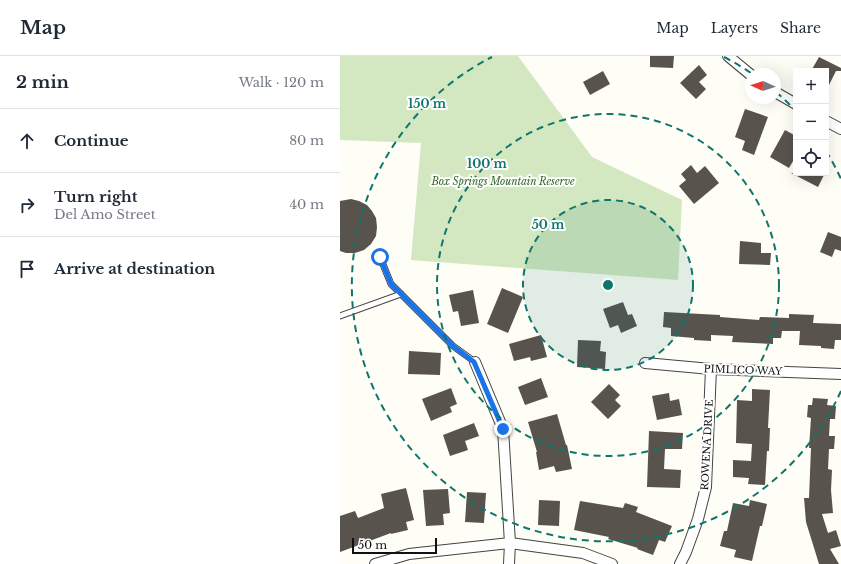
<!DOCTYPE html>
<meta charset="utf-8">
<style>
:root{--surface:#fff;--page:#f2f2f3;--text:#1f2937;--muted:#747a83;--line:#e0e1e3}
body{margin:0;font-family:"Libre Baskerville",serif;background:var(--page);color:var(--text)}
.controls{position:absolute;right:12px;top:12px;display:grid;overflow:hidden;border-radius:0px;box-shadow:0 4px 16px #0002}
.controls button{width:36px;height:36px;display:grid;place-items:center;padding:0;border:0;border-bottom:1px solid var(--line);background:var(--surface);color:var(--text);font:20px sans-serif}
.compass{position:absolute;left:405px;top:12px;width:36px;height:36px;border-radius:50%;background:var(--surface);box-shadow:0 4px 16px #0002;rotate:273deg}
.scale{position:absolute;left:12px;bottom:10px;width:85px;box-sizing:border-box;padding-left:4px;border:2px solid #111;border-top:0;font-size:11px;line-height:14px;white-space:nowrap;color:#111;-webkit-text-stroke:3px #fff;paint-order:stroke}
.stop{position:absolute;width:12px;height:12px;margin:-9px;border:3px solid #1a73e8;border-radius:50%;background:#fff}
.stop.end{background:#1a73e8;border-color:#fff;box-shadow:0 1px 4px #0008}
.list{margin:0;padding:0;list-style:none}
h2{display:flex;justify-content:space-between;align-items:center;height:52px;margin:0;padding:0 16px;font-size:17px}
h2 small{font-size:13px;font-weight:400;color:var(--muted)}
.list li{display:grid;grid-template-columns:26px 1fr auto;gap:12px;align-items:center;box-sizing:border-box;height:64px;padding:0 16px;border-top:1px solid var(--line)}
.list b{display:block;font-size:15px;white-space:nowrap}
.list p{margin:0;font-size:13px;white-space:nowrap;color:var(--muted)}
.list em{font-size:13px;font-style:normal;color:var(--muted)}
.icon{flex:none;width:22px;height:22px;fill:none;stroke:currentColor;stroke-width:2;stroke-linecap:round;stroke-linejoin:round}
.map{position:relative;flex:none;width:501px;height:508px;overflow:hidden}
header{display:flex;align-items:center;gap:24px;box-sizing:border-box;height:56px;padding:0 20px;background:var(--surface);border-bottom:1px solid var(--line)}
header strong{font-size:19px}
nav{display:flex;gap:22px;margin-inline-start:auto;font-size:14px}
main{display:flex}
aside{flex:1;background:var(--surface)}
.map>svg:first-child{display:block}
.green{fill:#d3e8c0}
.building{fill:#59534e}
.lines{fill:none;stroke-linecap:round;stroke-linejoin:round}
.service-casing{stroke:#444;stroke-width:7}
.minor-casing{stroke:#444;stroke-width:12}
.service{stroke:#fff;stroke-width:5}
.minor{stroke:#fff;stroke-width:10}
.route{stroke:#1a73e8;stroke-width:5}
.ring{fill:none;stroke:#0f766e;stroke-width:2;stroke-dasharray:7 5}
.labels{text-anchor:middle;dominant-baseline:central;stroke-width:4;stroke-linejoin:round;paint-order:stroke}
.park-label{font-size:10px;font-style:italic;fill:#2f6624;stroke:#fff}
.street-label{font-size:10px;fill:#111;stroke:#fff}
.centre{fill:#0f766e;stroke:#fff;stroke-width:2}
.ring-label{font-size:12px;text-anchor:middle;font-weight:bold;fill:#0f766e;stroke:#fff;stroke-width:4;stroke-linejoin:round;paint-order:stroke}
</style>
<header>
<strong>Map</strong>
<nav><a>Map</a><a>Layers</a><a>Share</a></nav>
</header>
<main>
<aside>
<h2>2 min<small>Walk · 120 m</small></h2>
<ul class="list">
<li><svg class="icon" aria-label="ahead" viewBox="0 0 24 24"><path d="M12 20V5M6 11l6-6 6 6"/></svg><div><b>Continue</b></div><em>80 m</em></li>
<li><svg class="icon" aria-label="right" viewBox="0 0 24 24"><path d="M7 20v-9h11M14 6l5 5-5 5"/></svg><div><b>Turn right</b><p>Del Amo Street</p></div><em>40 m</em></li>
<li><svg class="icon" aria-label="arrive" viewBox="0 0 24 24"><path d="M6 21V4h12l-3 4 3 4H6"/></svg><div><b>Arrive at destination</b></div></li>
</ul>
</aside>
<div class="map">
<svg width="501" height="508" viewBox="0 0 501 508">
<rect width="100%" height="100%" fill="#fefdf6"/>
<path class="green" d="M 0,0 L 178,0 L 252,101 L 342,144 L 338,224 L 71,204 L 81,87 L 0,84 Z"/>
<g class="building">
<path d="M 310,0 L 334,0 L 333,12 L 310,11 Z"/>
<path d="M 479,1 L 501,12 L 501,15 L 496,15 L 486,35 L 486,15 L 471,15 Z"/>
<path d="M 359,9 L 367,19 L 359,26 L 366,33 L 356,43 L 340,27 Z"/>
<path d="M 263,15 L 270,28 L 250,39 L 243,26 Z"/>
<path d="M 405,53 L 428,61 L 414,99 L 402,94 L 405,85 L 395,81 Z"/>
<path d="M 445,74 L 456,80 L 456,100 L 449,112 L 430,101 Z"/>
<path d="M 351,109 L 357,117 L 365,110 L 379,127 L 354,148 L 339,130 L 346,124 L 341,118 Z"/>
<path d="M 451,117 L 485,117 L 478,131 Z"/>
<path d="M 11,143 L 19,145 L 27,149 L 32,155 L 36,162 L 37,171 L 36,180 L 31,188 L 24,194 L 15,197 L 6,197 L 0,195 L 0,145 Z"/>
<path d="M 488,176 L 501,181 L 501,195 L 495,193 L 492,201 L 480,196 Z"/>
<path d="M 400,185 L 421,187 L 421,197 L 431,197 L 430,209 L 399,208 Z"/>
<path d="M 162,232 L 183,241 L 168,277 L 147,268 Z"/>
<path d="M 133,234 L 139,267 L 121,270 L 118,255 L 113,256 L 109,239 Z"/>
<path d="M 283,246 L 288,259 L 292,258 L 297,270 L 281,277 L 278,269 L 270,272 L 263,253 Z"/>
<path d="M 324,256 L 380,259 L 380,261 L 419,264 L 420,261 L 449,262 L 449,258 L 474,259 L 473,267 L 501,268 L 501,284 L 495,284 L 494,293 L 481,292 L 481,290 L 459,289 L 460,275 L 442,275 L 441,282 L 433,282 L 433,288 L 392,286 L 393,280 L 371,279 L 371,285 L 354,284 L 354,282 L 331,280 L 331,272 L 323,271 Z"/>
<path d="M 201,279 L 207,301 L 191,305 L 190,301 L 174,305 L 169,288 Z"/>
<path d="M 238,284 L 261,285 L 260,295 L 266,296 L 265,313 L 237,311 Z"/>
<path d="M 69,295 L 101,297 L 100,319 L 68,318 Z"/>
<path d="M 201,322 L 208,341 L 185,349 L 178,331 Z"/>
<path d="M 269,328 L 280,339 L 275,344 L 281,350 L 268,363 L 251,346 Z"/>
<path d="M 111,332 L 117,348 L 110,351 L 112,356 L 91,365 L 82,343 Z"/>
<path d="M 412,333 L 430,334 L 428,372 L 430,372 L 429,395 L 427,395 L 425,429 L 408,428 L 409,422 L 393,421 L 393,404 L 411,405 L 412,388 L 396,387 L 397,344 L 412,345 Z"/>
<path d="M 329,337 L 330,345 L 339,343 L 342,359 L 317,364 L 312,340 Z"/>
<path d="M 473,342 L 488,343 L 487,349 L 496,350 L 495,363 L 490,363 L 489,380 L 495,380 L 494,393 L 489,393 L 488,413 L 492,414 L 491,434 L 493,457 L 482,458 L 488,477 L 496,474 L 501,490 L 490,493 L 499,508 L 479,508 L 466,466 L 464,442 L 469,442 L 471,392 L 469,392 L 471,362 L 467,361 L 468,349 L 472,349 Z"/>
<path d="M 217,358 L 226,389 L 227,389 L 232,413 L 216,416 L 214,410 L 199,414 L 196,396 L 197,396 L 188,366 Z"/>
<path d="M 134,367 L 139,380 L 125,385 L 128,394 L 110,400 L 103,379 Z"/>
<path d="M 309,375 L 343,377 L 342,393 L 325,393 L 324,413 L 341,414 L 340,432 L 307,431 Z"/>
<path d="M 66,432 L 74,464 L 66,466 L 68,474 L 51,478 L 51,477 L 0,496 L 0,460 L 15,455 L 18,462 L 44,452 L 41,438 Z"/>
<path d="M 108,433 L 110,457 L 103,458 L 104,469 L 86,470 L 83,434 Z"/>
<path d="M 127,436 L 146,437 L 144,467 L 125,466 Z"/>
<path d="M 199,444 L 220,445 L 219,470 L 198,469 Z"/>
<path d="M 410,444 L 427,448 L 422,470 L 420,470 L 412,505 L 394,501 L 396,494 L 380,490 L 384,475 L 387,475 L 393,447 L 409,450 Z"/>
<path d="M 240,445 L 283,452 L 285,447 L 298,451 L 296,456 L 332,470 L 325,486 L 319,484 L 313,499 L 297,493 L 298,492 L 268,483 L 269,481 L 234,474 Z"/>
</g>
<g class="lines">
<defs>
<g id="service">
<path d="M 40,201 L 51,228 L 113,290 L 135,306"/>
<path d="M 0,260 L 61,238"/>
</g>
<g id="minor">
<path d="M 388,0 L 411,19"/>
<path d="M 435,36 L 456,48"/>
<path d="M 486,65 L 501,73"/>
<path d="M 135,306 L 163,373 L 170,487 L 169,508"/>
<path d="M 305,307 L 371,313 L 501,318"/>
<path d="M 35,508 L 69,498 L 170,487 L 243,497 L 272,508"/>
<path d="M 340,508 L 346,496 L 358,463 L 366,431 L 371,313"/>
</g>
</defs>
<use href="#service" class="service-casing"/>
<use href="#minor" class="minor-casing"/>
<use href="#service" class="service"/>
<use href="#minor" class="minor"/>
</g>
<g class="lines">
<path class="route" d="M 40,201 L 51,228 L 113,290 L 134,306 L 163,373"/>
</g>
<circle cx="268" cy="229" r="85" fill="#0f766e" fill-opacity=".12"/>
<g class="ring">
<circle cx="268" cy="229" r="85"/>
<circle cx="268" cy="229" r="171"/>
<path d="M501 335A256 256 0 1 1 152 1M384 1A256 256 0 0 1 411 17M436 36A256 256 0 0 1 455 54M486 95A256 256 0 0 1 501 123"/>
</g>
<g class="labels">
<g class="park-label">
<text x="163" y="125">Box Springs Mountain Reserve</text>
</g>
<g class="street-label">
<text transform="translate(403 314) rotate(2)">PIMLICO WAY</text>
<text transform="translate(367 389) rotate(-87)">ROWENA DRIVE</text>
</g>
</g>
<circle cx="268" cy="229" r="6" class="centre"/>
<g class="ring-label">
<text x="87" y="52">150 m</text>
<text x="147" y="112">100 m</text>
<text x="208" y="173">50 m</text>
</g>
</svg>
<div class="controls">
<button>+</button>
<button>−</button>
<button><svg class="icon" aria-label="locate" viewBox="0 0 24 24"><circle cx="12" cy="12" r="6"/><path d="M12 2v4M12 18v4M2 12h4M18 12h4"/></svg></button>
</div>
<svg class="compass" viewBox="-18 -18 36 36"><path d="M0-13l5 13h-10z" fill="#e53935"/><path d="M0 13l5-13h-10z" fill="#747a83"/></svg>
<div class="scale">50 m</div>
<div class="stop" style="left:40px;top:201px"></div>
<div class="stop end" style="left:163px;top:373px"></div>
</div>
</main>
